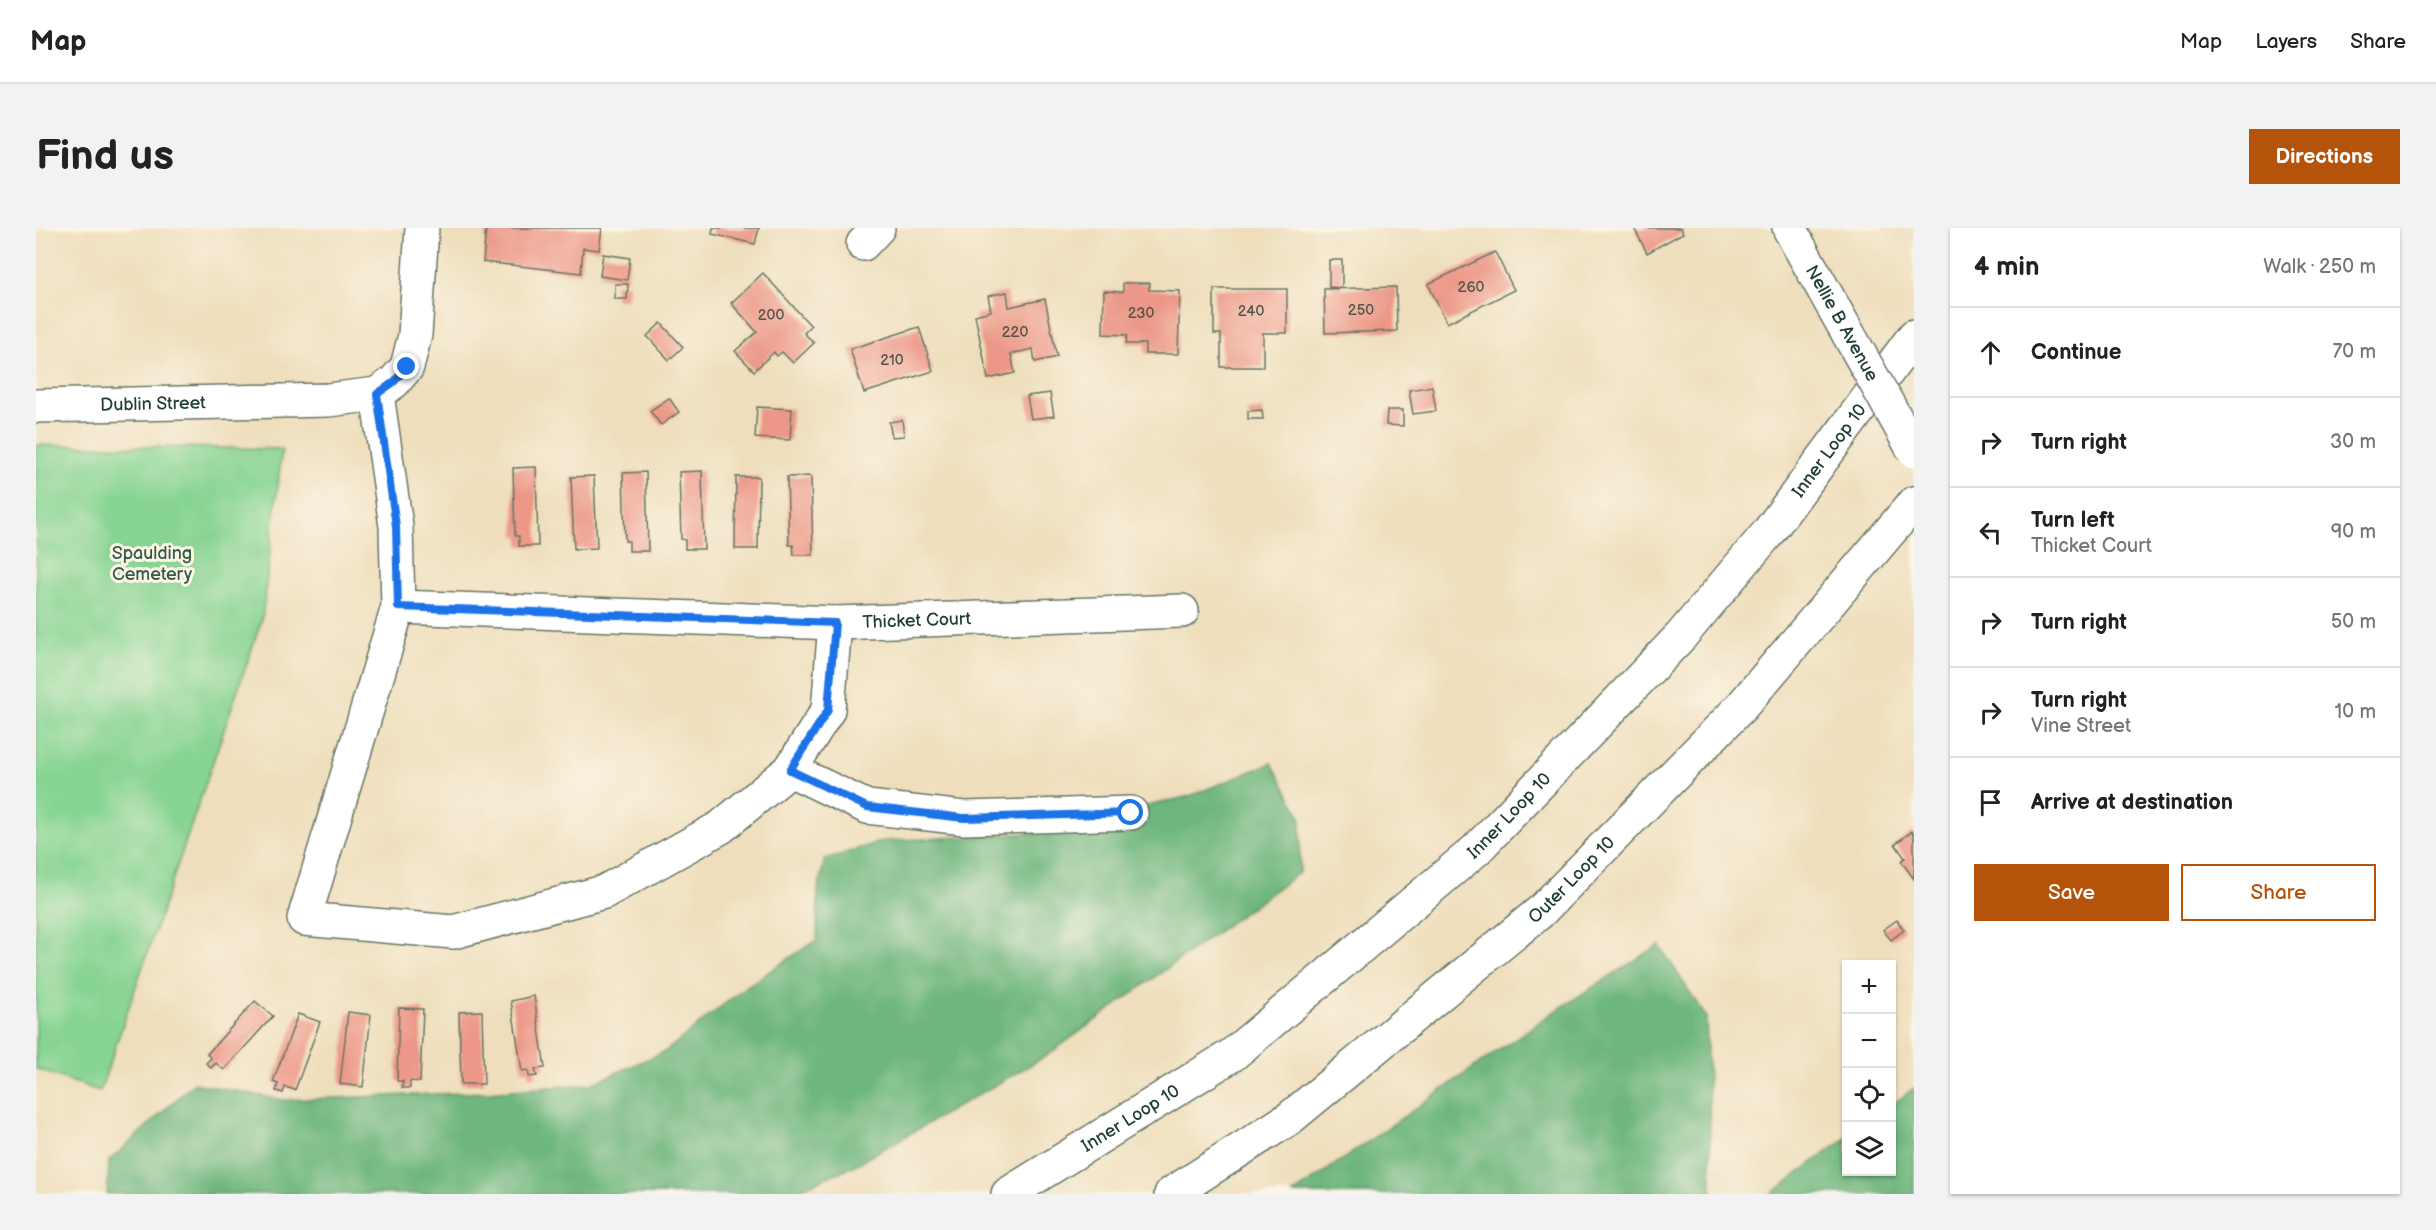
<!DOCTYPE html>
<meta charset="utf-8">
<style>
:root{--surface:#fff;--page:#f2f2f2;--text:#222;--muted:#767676;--line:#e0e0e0;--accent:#b45309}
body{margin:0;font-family:"Balsamiq Sans",sans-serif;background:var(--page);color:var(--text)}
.controls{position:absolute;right:18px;bottom:18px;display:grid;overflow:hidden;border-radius:0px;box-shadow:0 2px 4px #0004}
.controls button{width:54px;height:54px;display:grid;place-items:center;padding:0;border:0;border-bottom:2px solid var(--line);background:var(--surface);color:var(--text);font:30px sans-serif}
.stop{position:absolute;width:18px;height:18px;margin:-14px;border:4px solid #1a73e8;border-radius:50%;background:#fff}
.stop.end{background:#1a73e8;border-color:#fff;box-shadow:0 2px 6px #0008}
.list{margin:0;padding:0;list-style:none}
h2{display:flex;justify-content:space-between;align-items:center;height:78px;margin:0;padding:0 24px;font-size:26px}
h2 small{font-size:20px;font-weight:400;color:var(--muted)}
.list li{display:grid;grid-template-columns:39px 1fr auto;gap:18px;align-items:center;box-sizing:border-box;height:90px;padding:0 24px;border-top:2px solid var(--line)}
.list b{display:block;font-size:22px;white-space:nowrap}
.list p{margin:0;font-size:20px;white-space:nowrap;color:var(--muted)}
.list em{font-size:20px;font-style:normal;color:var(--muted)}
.actions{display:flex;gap:12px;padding:18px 24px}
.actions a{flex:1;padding:14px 0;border:2px solid var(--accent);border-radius:0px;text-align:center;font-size:21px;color:var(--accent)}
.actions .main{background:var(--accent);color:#fff}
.icon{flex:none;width:33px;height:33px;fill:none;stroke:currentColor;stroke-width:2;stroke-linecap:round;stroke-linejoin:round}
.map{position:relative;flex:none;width:1878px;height:966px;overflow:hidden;border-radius:0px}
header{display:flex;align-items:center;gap:36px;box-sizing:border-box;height:84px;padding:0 30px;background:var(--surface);border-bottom:2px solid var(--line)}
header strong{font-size:28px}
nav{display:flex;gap:33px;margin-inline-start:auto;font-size:21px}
.intro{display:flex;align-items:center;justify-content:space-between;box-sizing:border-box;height:144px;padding:0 36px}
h1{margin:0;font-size:42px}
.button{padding:15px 27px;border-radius:0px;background:var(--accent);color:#fff;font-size:21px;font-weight:700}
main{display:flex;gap:36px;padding:0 36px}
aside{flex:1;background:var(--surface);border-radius:0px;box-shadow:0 2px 4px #0004}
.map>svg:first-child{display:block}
.green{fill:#87d493;stroke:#538864;stroke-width:1.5}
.forest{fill:#6db67d;stroke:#467a58;stroke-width:1.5}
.building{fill:#ec9787}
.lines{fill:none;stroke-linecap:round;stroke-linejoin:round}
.minor-casing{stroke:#677564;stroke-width:36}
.highway-casing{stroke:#677564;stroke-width:36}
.minor{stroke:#fff;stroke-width:33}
.highway{stroke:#fff;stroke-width:33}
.minor-bridge-casing{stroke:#677564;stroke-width:36;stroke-linecap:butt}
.minor-bridge{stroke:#fff;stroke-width:33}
.route{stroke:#1a73e8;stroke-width:8}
.labels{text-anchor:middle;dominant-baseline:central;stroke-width:6;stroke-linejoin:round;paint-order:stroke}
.number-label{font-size:15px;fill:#525449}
.street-label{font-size:18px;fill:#1f3d34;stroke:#fcf5e5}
.park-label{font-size:18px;fill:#345b47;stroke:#fcf5e5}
</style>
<header>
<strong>Map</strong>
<nav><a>Map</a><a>Layers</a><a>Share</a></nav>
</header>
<div class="intro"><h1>Find us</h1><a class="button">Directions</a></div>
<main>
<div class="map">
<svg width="1878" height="966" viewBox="0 0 1878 966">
<rect width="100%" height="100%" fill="#fcf5e5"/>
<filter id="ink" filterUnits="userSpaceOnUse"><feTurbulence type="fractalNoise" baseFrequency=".0167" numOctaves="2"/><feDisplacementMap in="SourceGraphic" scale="12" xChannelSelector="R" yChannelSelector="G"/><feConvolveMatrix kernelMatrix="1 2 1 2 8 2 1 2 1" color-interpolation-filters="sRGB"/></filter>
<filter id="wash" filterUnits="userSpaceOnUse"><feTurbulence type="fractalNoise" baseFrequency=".008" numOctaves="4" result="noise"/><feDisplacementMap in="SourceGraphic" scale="24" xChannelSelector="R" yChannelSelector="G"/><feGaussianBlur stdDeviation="1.35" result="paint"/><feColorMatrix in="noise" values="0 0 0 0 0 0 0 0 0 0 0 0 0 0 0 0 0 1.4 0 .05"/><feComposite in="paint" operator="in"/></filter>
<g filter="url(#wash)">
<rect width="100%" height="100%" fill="#eedebc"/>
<path class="green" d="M 0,217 L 246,221 L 226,391 L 64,863 L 0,841 Z"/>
<g class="forest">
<path d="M 1236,535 L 1265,589 L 1264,644 L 1010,828 L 819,937 L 752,966 L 71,966 L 73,933 L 158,855 L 247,872 L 451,864 L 555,856 L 630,823 L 708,760 L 781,712 L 782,661 L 789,631 L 847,613 L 998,605 L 1154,568 Z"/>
<path d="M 1623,717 L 1670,789 L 1676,966 L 1257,966 L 1516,785 Z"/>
<path d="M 1878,860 L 1878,966 L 1735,966 L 1810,910 L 1810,944 L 1856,944 L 1856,877 Z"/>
</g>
<g id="blocks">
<g class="building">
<path d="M 450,0 L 566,0 L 563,22 L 547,20 L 545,45 L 447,34 Z"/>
<path d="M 677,0 L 723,0 L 719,16 L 676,6 Z"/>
<path d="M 1598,0 L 1645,0 L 1647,5 L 1611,25 Z"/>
<path d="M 1459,24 L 1478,62 L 1411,95 L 1392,56 Z"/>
<path d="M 567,26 L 594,30 L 591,52 L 564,48 Z"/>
<path d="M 1293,32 L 1306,32 L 1306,60 L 1293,59 Z"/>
<path d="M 727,45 L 775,98 L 768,105 L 778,115 L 757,135 L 746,124 L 741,128 L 738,124 L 718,143 L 699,123 L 721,104 L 695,75 Z"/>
<path d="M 1087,55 L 1114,55 L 1113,62 L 1144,63 L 1142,126 L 1109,126 L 1109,116 L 1090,116 L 1091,107 L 1067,106 L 1068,63 L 1087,64 Z"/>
<path d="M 579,56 L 592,56 L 591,71 L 579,71 Z"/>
<path d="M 1360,59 L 1361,103 L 1289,105 L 1288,61 Z"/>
<path d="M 1178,61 L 1251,61 L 1251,105 L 1227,105 L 1227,139 L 1185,139 L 1185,106 L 1178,106 Z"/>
<path d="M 971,64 L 973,79 L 1009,71 L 1021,129 L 999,134 L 997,121 L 975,126 L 979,145 L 952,151 L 939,87 L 955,83 L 952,68 Z"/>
<path d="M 625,95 L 647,119 L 633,132 L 611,108 Z"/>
<path d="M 883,99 L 897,143 L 828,165 L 814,121 Z"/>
<path d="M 1396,158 L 1400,183 L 1377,186 L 1373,162 Z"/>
<path d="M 1014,165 L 1018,188 L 995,191 L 991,168 Z"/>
<path d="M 633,170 L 643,184 L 625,197 L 614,183 Z"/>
<path d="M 721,179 L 756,181 L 754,212 L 719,210 Z"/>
<path d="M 1226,182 L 1227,191 L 1212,191 L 1212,183 Z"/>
<path d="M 1351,182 L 1367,182 L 1367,198 L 1350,197 Z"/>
<path d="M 866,192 L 868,208 L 856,209 L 853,194 Z"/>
<path d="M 500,239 L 502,318 L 483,318 L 483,308 L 479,308 L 477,240 Z"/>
<path d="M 666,243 L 668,321 L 649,321 L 649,312 L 645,311 L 643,244 Z"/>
<path d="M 610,244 L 612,323 L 593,323 L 593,313 L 589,313 L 587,245 Z"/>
<path d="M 558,248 L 561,320 L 538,321 L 535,249 Z"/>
<path d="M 775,248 L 777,327 L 758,327 L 757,317 L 753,317 L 751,249 Z"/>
<path d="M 700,249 L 723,249 L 722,321 L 699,321 Z"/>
<path d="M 1876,603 L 1878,606 L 1878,651 L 1865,633 L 1869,630 L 1859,616 Z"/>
<path d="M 1861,692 L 1868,702 L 1855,712 L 1847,702 Z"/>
<path d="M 498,768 L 509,840 L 499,841 L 501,848 L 493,849 L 492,842 L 486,843 L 475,773 Z"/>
<path d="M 219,773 L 237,788 L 188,842 L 180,835 L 175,840 L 170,835 L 175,830 L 171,826 Z"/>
<path d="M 363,780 L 387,781 L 384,854 L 374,853 L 374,860 L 366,860 L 367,853 L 361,853 Z"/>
<path d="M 446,783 L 448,856 L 425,856 L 423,784 Z"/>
<path d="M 312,784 L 335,787 L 327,859 L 304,856 Z"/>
<path d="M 262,786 L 284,794 L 259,862 L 249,859 L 247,865 L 240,863 L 242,856 L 237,854 Z"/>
</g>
</g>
</g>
<g filter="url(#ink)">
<use href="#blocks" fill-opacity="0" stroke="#677564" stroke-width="1.5"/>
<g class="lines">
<defs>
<g id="minor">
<path d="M 1753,0 L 1772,34"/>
<path d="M 827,16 L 842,0"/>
<path d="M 341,166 L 360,298 L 362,379 L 268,691 L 417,704 L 568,664 L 685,599 L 754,542 L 792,482 L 799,395"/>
<path id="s1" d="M 0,178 L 292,172 L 341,166 L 358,154 L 371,139 L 379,107 L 386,0"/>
<path id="s2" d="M 362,379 L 799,395 L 1146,383"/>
<path d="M 754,542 L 831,579 L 928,590 L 1095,585"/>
</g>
<g id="highway">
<path id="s3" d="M 972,966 L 1196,827 L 1440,622 L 1645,408 L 1731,306 L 1878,108"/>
<path id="s4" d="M 1135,966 L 1254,890 L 1504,684 L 1705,479 L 1878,275"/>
</g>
</defs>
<use href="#minor" class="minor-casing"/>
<use href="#highway" class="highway-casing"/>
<use href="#minor" class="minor"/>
<use href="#highway" class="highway"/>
<defs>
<g id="minor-bridge">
<path id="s5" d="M 1772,34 L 1878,223"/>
</g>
</defs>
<use href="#minor-bridge" class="minor-bridge-casing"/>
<use href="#minor-bridge" class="minor-bridge"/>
</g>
</g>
<g class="lines" filter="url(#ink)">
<path class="route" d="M 371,139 L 358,154 L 341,166 L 360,298 L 362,379 L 799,395 L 792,482 L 754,542 L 831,579 L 928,590 L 1095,585"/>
</g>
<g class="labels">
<g class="number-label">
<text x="1435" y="59">260</text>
<text x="1325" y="82">250</text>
<text x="1215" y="83">240</text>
<text x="1105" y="85">230</text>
<text x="735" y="87">200</text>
<text x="979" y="104">220</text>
<text x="856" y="132">210</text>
</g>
<g class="street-label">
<text stroke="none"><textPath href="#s5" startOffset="70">Nellie B Avenue</textPath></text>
<text stroke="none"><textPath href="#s1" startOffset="117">Dublin Street</textPath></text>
<text stroke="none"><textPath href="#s3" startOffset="1116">Inner Loop 10</textPath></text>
<text stroke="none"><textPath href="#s2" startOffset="519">Thicket Court</textPath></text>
<text stroke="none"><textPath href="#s3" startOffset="630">Inner Loop 10</textPath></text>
<text stroke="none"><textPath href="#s4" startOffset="510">Outer Loop 10</textPath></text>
<text stroke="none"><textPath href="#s3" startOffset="144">Inner Loop 10</textPath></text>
</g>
<g class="park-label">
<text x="116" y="325">Spaulding<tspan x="116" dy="21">Cemetery</tspan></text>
</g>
</g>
</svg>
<div class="controls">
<button>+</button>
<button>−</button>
<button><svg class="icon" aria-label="locate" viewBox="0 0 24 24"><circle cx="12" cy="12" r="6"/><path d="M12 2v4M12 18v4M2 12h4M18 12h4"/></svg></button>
<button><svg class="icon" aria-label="layers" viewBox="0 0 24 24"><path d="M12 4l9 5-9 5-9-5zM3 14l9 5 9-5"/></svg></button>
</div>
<div class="stop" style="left:1095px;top:585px"></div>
<div class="stop end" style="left:371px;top:139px"></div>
</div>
<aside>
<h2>4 min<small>Walk · 250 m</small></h2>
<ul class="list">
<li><svg class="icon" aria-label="ahead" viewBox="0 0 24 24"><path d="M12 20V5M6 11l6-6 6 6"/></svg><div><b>Continue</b></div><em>70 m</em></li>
<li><svg class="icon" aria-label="right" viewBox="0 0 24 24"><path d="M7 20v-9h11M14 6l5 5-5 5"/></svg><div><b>Turn right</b></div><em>30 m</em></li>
<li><svg class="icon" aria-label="left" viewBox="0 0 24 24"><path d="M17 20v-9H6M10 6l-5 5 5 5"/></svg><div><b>Turn left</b><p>Thicket Court</p></div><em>90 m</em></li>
<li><svg class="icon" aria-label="right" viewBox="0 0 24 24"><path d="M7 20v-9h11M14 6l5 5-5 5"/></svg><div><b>Turn right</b></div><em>50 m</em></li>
<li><svg class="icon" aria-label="right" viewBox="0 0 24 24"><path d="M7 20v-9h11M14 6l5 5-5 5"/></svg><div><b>Turn right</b><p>Vine Street</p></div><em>10 m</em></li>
<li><svg class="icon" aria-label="arrive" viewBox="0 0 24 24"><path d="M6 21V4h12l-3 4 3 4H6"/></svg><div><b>Arrive at destination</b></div></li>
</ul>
<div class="actions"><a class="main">Save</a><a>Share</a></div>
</aside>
</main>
